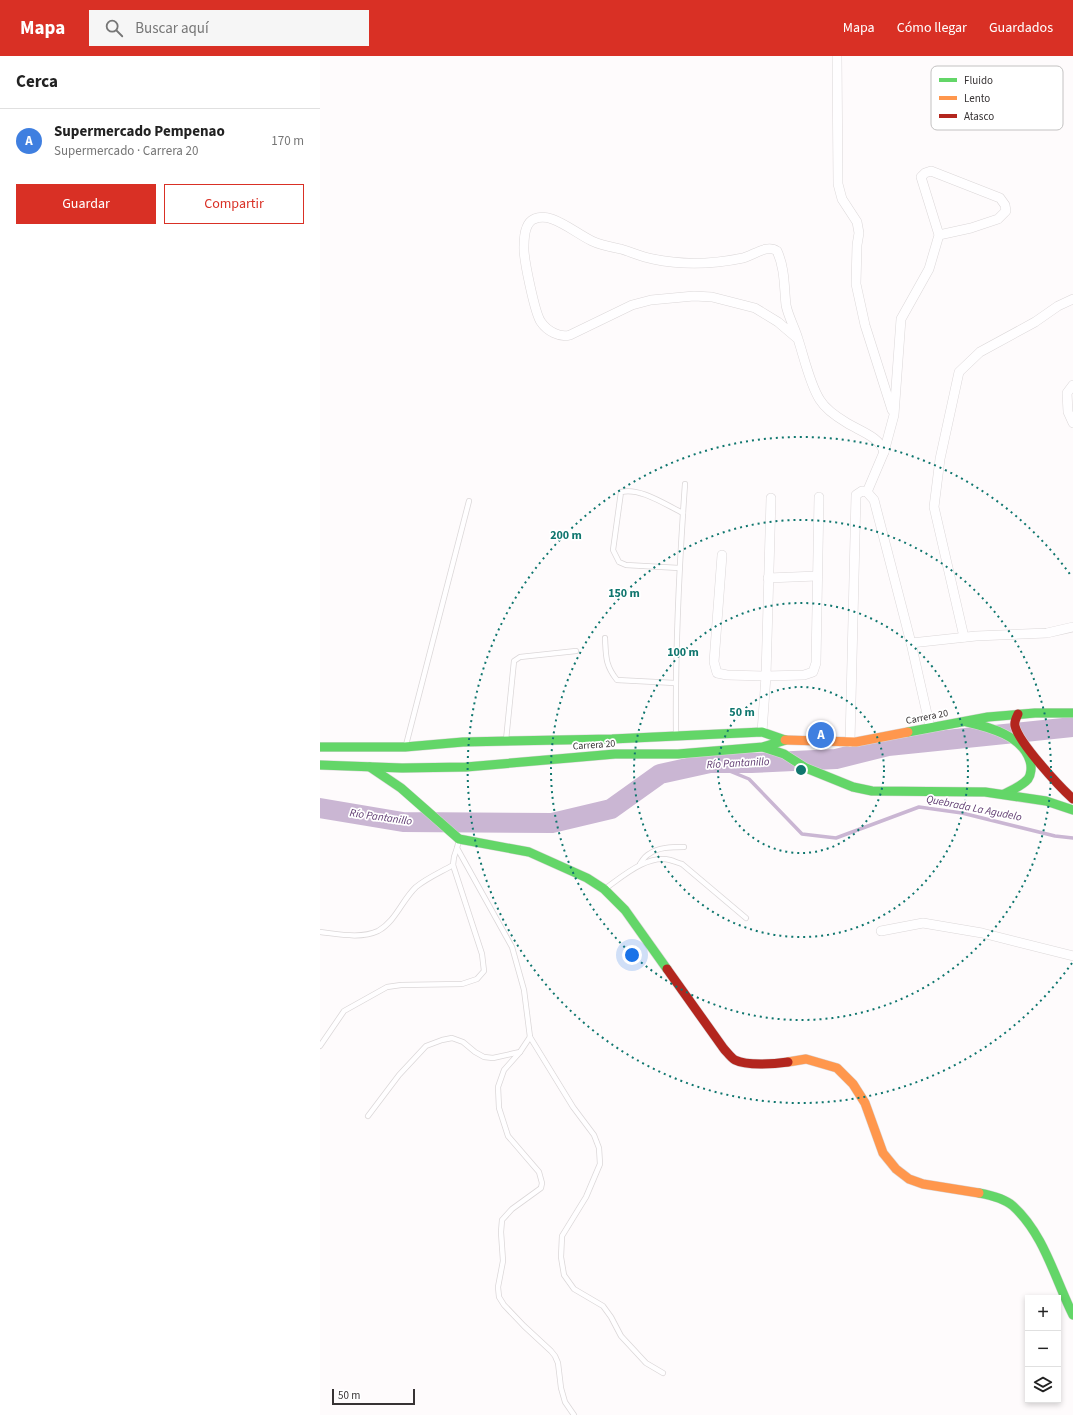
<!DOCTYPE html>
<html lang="es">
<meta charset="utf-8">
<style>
:root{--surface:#fff;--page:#f6f6f6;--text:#222;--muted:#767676;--line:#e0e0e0;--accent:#d93025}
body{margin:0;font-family:"Source Sans 3",sans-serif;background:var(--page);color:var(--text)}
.controls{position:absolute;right:12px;bottom:12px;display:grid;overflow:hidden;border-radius:0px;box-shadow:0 2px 6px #0003}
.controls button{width:36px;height:36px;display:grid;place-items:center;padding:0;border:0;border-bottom:1px solid var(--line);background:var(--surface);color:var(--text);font:20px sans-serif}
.scale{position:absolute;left:12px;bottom:10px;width:83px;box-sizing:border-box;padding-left:4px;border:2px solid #373334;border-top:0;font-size:11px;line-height:14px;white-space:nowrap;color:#373334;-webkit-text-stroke:3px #fff;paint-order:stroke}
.you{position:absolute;left:312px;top:899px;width:14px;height:14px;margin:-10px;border:3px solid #fff;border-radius:50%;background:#1a73e8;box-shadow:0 0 0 6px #1a73e833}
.badge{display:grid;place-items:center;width:26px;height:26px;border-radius:50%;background:var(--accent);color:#fff;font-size:13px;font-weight:700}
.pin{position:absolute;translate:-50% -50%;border:2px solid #fff;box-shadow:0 1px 4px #0006}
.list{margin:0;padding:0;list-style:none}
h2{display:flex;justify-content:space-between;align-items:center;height:52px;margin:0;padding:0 16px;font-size:17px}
h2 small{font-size:13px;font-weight:400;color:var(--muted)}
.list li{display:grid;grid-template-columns:26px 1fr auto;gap:12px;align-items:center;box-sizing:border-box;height:64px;padding:0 16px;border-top:1px solid var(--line)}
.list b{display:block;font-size:15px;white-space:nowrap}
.list p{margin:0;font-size:13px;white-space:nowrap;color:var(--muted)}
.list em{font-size:13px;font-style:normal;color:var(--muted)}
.actions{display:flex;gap:8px;padding:12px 16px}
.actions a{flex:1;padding:9px 0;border:1px solid var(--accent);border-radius:0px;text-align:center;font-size:14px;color:var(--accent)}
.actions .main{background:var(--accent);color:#fff}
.icon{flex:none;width:22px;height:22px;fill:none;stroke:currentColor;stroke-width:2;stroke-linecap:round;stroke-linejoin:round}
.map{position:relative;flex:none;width:753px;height:1359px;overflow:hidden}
header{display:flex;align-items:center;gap:24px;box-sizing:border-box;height:56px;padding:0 20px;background:var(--accent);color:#fff}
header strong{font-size:19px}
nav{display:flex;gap:22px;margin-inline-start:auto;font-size:14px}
.search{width:280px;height:36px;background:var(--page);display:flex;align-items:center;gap:10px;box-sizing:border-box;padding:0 14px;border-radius:0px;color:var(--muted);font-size:15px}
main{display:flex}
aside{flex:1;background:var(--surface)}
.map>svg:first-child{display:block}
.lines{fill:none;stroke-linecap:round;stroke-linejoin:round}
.stream{stroke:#cab6d3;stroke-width:3.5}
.river{stroke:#cab6d3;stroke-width:20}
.lane-casing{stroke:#dbd7d8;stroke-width:6}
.street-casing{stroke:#dbd7d8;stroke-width:10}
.fast-casing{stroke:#dbd7d8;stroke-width:10}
.slow-casing{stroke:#dbd7d8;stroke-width:10}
.jam-casing{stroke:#dbd7d8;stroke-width:10}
.lane{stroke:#fffeff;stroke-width:4.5}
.street{stroke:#fffeff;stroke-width:9}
.fast{stroke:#63d668;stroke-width:9}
.slow{stroke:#ff974d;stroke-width:9}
.jam{stroke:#b3261e;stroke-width:9}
.ring{fill:none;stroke:#0f766e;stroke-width:2;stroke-dasharray:2 4}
.labels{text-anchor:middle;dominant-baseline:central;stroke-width:3.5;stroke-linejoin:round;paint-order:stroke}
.street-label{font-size:10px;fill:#373334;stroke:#fff}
.water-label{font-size:11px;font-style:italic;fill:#5f3b71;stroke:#fff}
.key{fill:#fff;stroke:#c3c2c2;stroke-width:1}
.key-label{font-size:11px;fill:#373334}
.centre{fill:#0f766e;stroke:#fff;stroke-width:2}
.ring-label{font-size:12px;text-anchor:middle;font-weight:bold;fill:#0f766e;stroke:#fff;stroke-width:3.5;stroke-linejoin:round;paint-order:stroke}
</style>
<header>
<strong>Mapa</strong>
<div class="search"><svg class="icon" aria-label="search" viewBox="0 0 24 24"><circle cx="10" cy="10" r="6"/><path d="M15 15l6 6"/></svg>Buscar aquí</div>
<nav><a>Mapa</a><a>Cómo llegar</a><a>Guardados</a></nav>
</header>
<main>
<aside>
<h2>Cerca<small></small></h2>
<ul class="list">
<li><span class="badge" style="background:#3f7fe0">A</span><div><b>Supermercado Pempenao</b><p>Supermercado · Carrera 20</p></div><em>170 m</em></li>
</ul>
<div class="actions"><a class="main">Guardar</a><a>Compartir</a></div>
</aside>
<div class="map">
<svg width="753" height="1359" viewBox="0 0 753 1359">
<rect width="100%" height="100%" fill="#fefbfc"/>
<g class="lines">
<path class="stream" d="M 390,707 L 429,723 L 482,778 L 516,782 L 599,751 L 642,757 L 735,780 L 753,782"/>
<path class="river" d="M 0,752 L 83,766 L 232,767 L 291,753 L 340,718 L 390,707 L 431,707 L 516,703 L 568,690 L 753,671"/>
<defs>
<g id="lane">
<path d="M 359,512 L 306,509 L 299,506 L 293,494 L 301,436 C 320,431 346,449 363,457"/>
<path d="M 285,582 C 286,600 285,609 297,624 L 355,627"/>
<path d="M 356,679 C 355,595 359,512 365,428"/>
<path d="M 186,684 L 194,605 L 200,601 L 256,595"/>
<path d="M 86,689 L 149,445"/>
<path d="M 139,784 L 137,792 L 192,891 L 204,934 L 210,981 L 200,996 L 184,1014 L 178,1031 L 179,1052 L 188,1080 L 219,1116 L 222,1127 L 221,1132 L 192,1153 L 182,1164 L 181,1176 L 183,1205 L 178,1231 L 179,1241 L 184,1249 L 204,1270 L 231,1295 L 235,1300 L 238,1307 L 241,1332 L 245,1346 L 254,1359"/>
<path d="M 320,808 C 322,805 325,800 329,798 C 338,791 353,791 364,791"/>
<path d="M 286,832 C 303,820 328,798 350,804 C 354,805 358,807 362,808 L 426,862"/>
<path d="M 0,876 C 18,878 41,883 58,875 C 76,865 82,844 96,831 C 107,822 121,816 133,809 L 134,801 L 137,792"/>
<path d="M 210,981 L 253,1051 L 274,1079 L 279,1092 L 280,1108 L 266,1141 L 242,1180 L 241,1201 L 244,1219 L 254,1233 L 283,1250 L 291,1261 L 301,1280 L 326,1307 L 343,1317"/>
<path d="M 0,990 L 24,955 L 67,931 L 81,929 L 142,928 L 157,923 L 164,915 L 162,898 L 133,809"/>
<path d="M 48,1060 L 79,1019 L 106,990 L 122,984 L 132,982 L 143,986 L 155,996 L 164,1001 L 173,1002 L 200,996"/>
</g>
<g id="street">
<path d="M 517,0 L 518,128 L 522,143 L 537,166 L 539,177 L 537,189 L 536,228 L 545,269 L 572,354"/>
<path d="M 478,283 L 458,266 L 435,252 L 392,241 L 374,240 L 331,244 L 312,249 L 250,279 C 240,282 227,275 221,266 C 215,258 203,201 204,190 C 204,181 205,167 214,163 C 219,161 226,161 232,163 C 246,168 258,178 272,185 C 280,189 291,191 301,193 C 311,196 322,201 333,203 C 361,209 394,208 423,202 C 434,199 447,188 457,195 C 465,212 464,231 466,249 C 468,260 475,272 478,283 C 484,301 490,329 500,344 C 506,354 517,361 527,367 C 540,375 560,381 564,396"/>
<path d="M 753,329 L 747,337 L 748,356 L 753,367"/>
<path d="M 547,436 L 564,396 L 574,359 L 581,263 L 609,213 L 619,179 L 601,121 L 605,117 L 611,115 L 680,142 L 685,149 L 686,155 L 678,163 L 651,172 L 619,179"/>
<path d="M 402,499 L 394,606 L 397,617 L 407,619 L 446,620 L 484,619 L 493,616 L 496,607 L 499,441"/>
<path d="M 448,522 L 497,520"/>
<path d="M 644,581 L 614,451 L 620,403 L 639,316 L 660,296 L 715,266 L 738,250 L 753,243"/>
<path d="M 591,587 L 656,580 L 727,577 L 753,571"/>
<path d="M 442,676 L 446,620 L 451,442"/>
<path d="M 530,686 L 536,439 L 542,435 L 547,436 L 554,444 L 591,587 L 610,671"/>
<path d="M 561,875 L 603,867 L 662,877 L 753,900"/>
</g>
<g id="fast">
<path d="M 647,666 C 669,671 703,680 710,705 C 712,711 711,719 708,723 C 702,730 692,734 684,738"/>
<path d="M 588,676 L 668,661 L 715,657 L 753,657"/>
<path d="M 0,691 L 85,691 L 143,686 L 292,683 L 442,676 L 465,684"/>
<path d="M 443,691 L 464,698 L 486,712 L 533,731 L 552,735 L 665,736 L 726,745 L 753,754"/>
<path d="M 0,709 L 82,712 L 146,711 L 295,698 L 358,698 L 443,691 L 466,684"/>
<path d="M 50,711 L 81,732 L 139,783 L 209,796 L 267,822 L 284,833 L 305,854 L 347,913"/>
<path d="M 659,1137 C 670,1139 684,1142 693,1150 C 724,1178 735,1223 753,1259"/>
</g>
<g id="slow">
<path d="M 465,684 L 536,686 L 588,676"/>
<path d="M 468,1006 L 486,1003 L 517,1012 L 533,1028 L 545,1047 L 563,1097 L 576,1113 L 589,1123 L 603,1128 L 659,1137"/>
</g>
<g id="jam">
<path d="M 698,658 C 696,662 694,666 695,670 C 699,687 739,730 753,743"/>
<path d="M 347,913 L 404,993 C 407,996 411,1002 415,1004 C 427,1010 454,1008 468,1006"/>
</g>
</defs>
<use href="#lane" class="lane-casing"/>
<use href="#street" class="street-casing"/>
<use href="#fast" class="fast-casing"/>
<use href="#slow" class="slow-casing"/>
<use href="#jam" class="jam-casing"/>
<use href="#lane" class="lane"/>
<use href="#street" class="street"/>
<use href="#fast" class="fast"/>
<use href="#slow" class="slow"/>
<use href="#jam" class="jam"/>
</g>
<g class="ring">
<circle cx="481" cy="714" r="83"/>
<circle cx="481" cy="714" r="167"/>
<circle cx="481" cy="714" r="250"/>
<path d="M752 907A333 333 0 1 1 752 521"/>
</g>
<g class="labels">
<g class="street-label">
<text transform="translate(607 661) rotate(-11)">Carrera 20</text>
<text transform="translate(274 689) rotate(-4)">Carrera 20</text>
</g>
<g class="water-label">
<text transform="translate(418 707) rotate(-3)">Río Pantanillo</text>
<text transform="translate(654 752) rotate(11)">Quebrada La Agudelo</text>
<text transform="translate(61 761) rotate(8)">Río Pantanillo</text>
</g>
</g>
<rect x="611" y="10" width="132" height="64" rx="6" class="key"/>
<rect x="619" y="22" width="18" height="4" fill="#63d668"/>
<rect x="619" y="40" width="18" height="4" fill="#ff974d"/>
<rect x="619" y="58" width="18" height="4" fill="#b3261e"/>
<g class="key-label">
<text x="644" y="28">Fluido</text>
<text x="644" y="46">Lento</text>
<text x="644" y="64">Atasco</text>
</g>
<circle cx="481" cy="714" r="6" class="centre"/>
<g class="ring-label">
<text x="246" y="483">200 m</text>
<text x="304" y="541">150 m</text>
<text x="363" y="600">100 m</text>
<text x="422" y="660">50 m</text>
</g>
</svg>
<div class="controls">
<button>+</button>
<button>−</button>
<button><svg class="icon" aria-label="layers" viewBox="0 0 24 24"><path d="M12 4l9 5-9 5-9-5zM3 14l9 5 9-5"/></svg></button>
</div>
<div class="scale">50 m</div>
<div class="you"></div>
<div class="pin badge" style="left:501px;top:679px;background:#3f7fe0">A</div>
</div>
</main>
